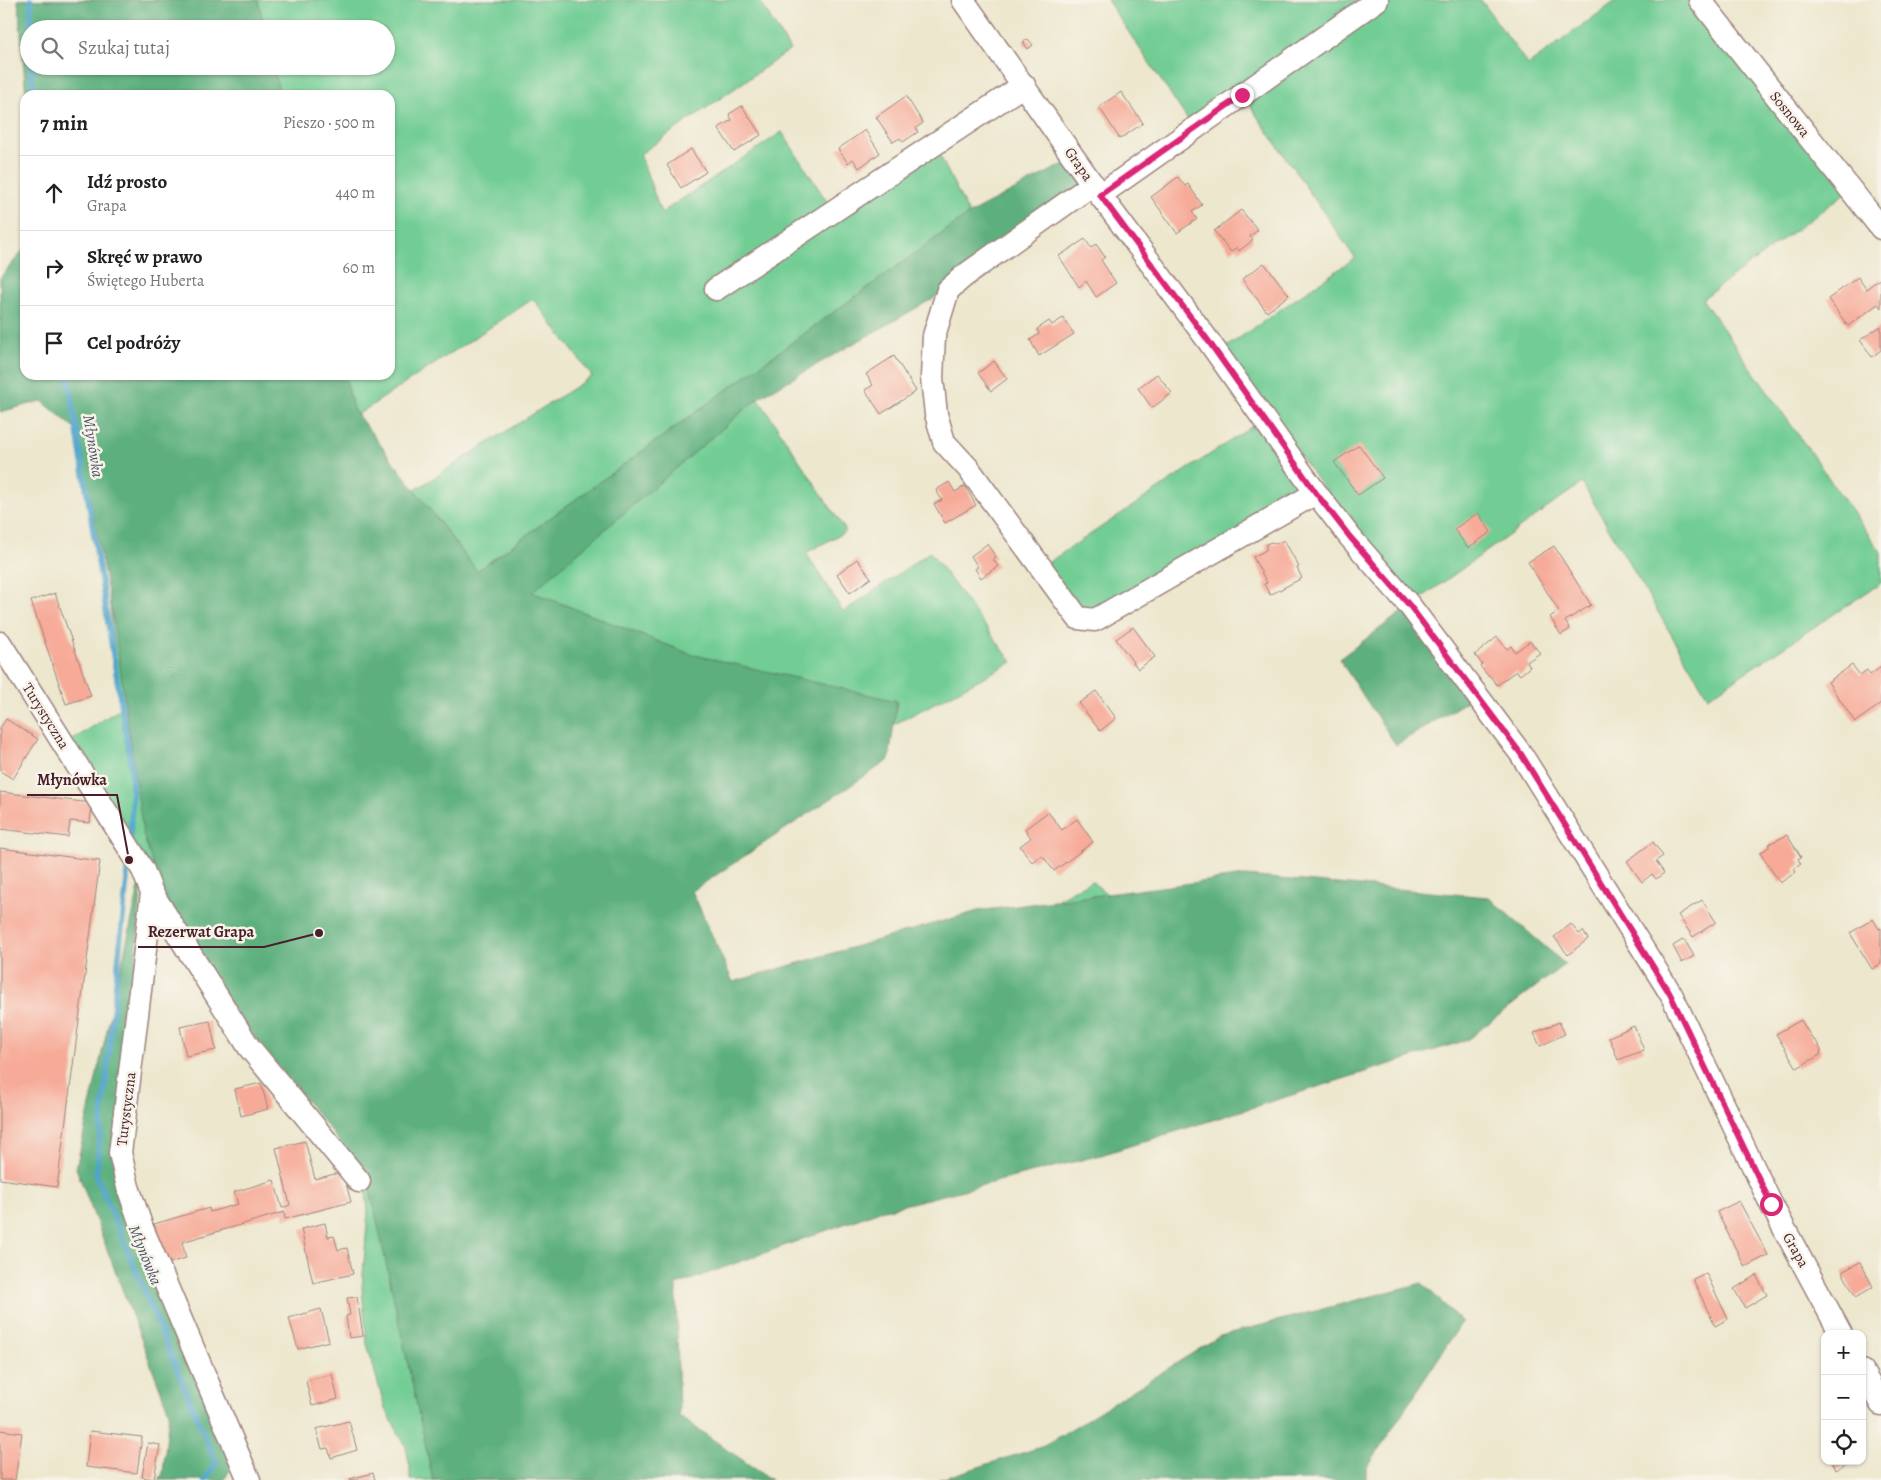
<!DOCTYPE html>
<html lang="pl">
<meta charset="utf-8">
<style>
:root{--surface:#fff;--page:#f6f6f6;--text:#202124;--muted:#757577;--line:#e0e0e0}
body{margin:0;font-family:Alegreya,serif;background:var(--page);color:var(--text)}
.controls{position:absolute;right:15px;bottom:15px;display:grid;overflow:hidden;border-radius:10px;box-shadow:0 1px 4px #0004}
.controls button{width:45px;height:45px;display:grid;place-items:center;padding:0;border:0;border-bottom:1px solid var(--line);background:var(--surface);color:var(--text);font:25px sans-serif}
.stop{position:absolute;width:15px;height:15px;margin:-11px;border:4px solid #db2777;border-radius:50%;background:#fff}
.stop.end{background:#db2777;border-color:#fff;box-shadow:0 1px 5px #0008}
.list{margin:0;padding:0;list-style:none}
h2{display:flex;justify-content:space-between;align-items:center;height:65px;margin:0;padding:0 20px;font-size:21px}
h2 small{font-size:16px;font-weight:400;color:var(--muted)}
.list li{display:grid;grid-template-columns:32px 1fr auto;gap:15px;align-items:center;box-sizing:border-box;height:75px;padding:0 20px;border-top:1px solid var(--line)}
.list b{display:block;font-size:19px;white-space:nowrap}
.list p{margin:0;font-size:16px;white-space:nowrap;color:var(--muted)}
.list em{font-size:16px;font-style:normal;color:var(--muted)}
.icon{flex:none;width:28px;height:28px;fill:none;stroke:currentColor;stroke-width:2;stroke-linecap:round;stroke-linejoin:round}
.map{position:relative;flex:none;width:1881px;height:1480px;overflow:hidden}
.search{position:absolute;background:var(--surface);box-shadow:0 1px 4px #0004;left:20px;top:20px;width:375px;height:55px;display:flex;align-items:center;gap:12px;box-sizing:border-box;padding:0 18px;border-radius:28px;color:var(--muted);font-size:19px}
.panel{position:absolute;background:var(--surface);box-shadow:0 1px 4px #0004;left:20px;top:90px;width:375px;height:290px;border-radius:15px}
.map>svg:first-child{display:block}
.green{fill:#72cd94;stroke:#5e7660;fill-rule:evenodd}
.forest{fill:#5db07e;stroke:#546854}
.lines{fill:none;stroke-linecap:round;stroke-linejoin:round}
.stream{stroke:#4fa4cb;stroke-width:5.5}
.building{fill:#f7aa98}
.minor-casing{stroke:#9c837c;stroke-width:25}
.minor{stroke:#fff;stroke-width:22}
.route{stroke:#db2777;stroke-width:6}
.labels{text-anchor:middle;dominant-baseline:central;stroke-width:5;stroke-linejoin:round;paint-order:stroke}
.street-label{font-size:15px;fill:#4a1f2b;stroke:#f7f3e8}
.water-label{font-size:16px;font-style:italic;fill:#4c546b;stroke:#f7f3e8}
.leader{fill:none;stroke:#4a1f2b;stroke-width:2}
.callout-dot{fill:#4a1f2b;stroke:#f7f3e8;stroke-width:2}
.callout-label{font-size:16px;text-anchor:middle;font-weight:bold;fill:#4a1f2b;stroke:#f7f3e8;stroke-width:5;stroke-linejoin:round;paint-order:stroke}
</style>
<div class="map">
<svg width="1881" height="1480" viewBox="0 0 1881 1480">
<rect width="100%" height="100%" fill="#f7f3e8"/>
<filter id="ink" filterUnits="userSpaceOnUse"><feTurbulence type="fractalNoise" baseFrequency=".02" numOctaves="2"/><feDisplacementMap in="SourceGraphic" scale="10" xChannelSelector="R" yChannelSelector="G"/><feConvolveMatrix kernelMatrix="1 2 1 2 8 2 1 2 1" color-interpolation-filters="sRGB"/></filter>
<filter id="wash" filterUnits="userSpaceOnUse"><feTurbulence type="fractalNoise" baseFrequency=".0096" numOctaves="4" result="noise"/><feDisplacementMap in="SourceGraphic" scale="20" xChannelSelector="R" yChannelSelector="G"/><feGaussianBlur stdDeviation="1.12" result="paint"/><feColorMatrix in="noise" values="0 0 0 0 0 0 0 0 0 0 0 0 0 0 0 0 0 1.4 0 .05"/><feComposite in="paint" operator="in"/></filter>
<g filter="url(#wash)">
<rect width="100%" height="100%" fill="#ede7ce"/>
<g class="green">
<path d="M 18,0 L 759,0 L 790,50 L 640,154 L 661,213 L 782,132 L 833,211 L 934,144 L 969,214 L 477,571 L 415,490 L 592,376 L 533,299 L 342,425 L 404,600 L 690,654 L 531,592 L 758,398 L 846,531 L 806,553 L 843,612 L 930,552 L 1012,662 L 723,815 L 649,997 L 974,945 L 1091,881 L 1121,905 L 652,1264 L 625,1480 L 410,1480 L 410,1467 L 406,1447 L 385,1408 L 367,1344 L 362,1288 L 368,1211 L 363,1167 L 65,745 L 121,708 L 85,375 L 390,375 L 390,95 L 27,95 ZM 29,29 L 386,29 L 386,66 L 29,66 Z"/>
<path d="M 1107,0 L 1366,0 L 1192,126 Z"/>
<path d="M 1387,0 L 1481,0 L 1528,65 L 1617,0 L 1696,0 L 1847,192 L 1702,299 L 1881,552 L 1881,583 L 1708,697 L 1582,483 L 1410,606 L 1222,350 L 1355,258 L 1246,100 Z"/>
<path d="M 1260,421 L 1310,492 L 1092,610 L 1082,609 L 1046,564 Z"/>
</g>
<g class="forest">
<path d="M 18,0 L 258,0 L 265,29 L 29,29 L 29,66 L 273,66 L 280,95 L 26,95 Z"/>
<path d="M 1075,158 L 1093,184 L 948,290 L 758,398 L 532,592 L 690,654 L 897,701 L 889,760 L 692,891 L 733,982 L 978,911 L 1245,876 L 1488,897 L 1565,964 L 1467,1040 L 1101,1155 L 880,1211 L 676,1285 L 679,1416 L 771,1480 L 433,1480 L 367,1175 L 246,1027 L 174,930 L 143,834 L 114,623 L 77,430 L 42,401 L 0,412 L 0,278 L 25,248 L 25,375 L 345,375 L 353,409 L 477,571 L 969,214 Z"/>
<path d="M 1410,606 L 1477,695 L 1396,745 L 1339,659 Z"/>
<path d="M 143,870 L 120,1153 L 239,1455 L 224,1480 L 159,1480 L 163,1473 L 169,1412 L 76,1168 Z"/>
<path d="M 1422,1283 L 1462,1322 L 1366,1469 L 1366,1480 L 938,1480 L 1044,1446 L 1220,1336 Z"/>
</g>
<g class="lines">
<g class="stream">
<path d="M 31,29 L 31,0"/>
<path d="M 31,66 L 34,95"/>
<path d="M 68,375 L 132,772 L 132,806 L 130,836"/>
<path d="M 129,860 L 96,1175 L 216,1463 L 205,1480"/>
</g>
</g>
<g id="blocks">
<g class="building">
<path d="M 1028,39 L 1033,45 L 1028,49 L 1023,42 Z"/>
<path d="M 1121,92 L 1143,123 L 1120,139 L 1099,107 Z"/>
<path d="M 906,96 L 923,123 L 916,128 L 918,132 L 903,142 L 900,138 L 893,142 L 876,117 Z"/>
<path d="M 742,106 L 761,135 L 734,152 L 718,128 L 732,120 L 729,114 Z"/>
<path d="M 865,130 L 880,153 L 859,168 L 853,159 L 848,163 L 838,149 Z"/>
<path d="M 691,149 L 706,172 L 681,188 L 667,165 Z"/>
<path d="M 1178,177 L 1185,186 L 1188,184 L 1202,205 L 1192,212 L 1197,219 L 1177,233 L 1151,197 Z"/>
<path d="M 1241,210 L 1258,230 L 1250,236 L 1253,240 L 1239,251 L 1237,247 L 1231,252 L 1214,231 Z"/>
<path d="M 1085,239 L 1091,248 L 1096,244 L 1105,257 L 1101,260 L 1116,283 L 1096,297 L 1086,281 L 1079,287 L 1059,256 Z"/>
<path d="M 1264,263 L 1289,295 L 1267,312 L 1242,279 Z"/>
<path d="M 1858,277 L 1866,289 L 1881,278 L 1881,308 L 1878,304 L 1848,326 L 1828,299 Z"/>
<path d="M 1063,318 L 1074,334 L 1039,356 L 1030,340 L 1039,334 L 1037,329 L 1049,321 L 1052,325 Z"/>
<path d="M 1881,326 L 1881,350 L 1872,357 L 1860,340 Z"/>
<path d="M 894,356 L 916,391 L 881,414 L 865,390 L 873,385 L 866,374 Z"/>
<path d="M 994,361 L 1007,379 L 991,391 L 978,373 Z"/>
<path d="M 1157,374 L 1172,393 L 1152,408 L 1138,388 Z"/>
<path d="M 1359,445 L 1383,478 L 1358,495 L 1334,462 Z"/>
<path d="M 949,482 L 955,492 L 965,486 L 976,505 L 945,523 L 934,504 L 942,500 L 936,490 Z"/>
<path d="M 1478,513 L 1491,532 L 1468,548 L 1454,529 Z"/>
<path d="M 1284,540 L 1299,567 L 1297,568 L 1302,578 L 1270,595 L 1264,584 L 1267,583 L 1253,557 L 1266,550 L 1266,544 L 1271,542 L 1276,544 Z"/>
<path d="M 987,544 L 996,557 L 993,559 L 998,566 L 981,578 L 975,569 L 978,567 L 971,556 Z"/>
<path d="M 1554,546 L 1591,605 L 1565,621 L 1570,629 L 1561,635 L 1550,617 L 1559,611 L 1528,562 Z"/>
<path d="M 857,559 L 871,578 L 850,593 L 837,574 Z"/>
<path d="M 55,593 L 91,696 L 66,704 L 31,601 Z"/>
<path d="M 1133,627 L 1155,657 L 1138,669 L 1116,639 Z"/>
<path d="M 1497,637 L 1507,649 L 1511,646 L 1515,652 L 1530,641 L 1540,653 L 1527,662 L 1530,667 L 1520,675 L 1516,671 L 1497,685 L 1490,676 L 1489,677 L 1480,666 L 1482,664 L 1475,655 Z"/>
<path d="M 1852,665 L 1860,675 L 1867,670 L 1870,675 L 1881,667 L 1881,704 L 1855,722 L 1828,682 Z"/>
<path d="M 1096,691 L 1116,718 L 1100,731 L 1079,703 Z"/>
<path d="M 6,719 L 38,739 L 13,779 L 0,771 L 0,728 Z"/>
<path d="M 0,792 L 92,803 L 90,823 L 70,821 L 68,837 L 0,829 Z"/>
<path d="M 1048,812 L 1062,830 L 1077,819 L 1093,842 L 1054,871 L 1042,855 L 1032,862 L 1020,846 L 1031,838 L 1025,829 Z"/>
<path d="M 1787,835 L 1801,857 L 1798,859 L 1801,864 L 1794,869 L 1796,872 L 1780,883 L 1760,853 L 1769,847 L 1769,844 Z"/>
<path d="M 1653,842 L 1663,856 L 1656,861 L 1664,873 L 1656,879 L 1652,874 L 1642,882 L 1627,861 Z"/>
<path d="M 0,848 L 100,861 L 57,1187 L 0,1179 Z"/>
<path d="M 1702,900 L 1716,922 L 1693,937 L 1678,915 Z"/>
<path d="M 1873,919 L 1879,929 L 1881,928 L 1881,964 L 1872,969 L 1850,933 Z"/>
<path d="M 1571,924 L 1579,934 L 1583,931 L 1588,939 L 1568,955 L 1554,937 Z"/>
<path d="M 1684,939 L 1694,956 L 1682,963 L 1673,946 Z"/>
<path d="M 1801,1020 L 1813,1040 L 1816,1041 L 1821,1050 L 1820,1055 L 1797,1068 L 1776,1034 Z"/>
<path d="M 210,1021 L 216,1050 L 186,1056 L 180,1027 Z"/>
<path d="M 1559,1022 L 1565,1034 L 1540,1046 L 1534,1033 Z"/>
<path d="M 1634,1026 L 1644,1050 L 1618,1060 L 1609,1037 Z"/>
<path d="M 261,1083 L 268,1109 L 241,1116 L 235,1089 Z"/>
<path d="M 305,1141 L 315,1179 L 343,1172 L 351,1202 L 285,1219 L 284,1212 L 182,1242 L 186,1258 L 166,1264 L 154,1224 L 209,1208 L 210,1212 L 238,1204 L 234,1192 L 274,1180 L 282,1208 L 290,1205 L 276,1148 Z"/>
<path d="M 1739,1201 L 1768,1255 L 1745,1267 L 1717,1212 Z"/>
<path d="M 325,1223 L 328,1237 L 334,1236 L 338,1250 L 347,1248 L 353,1274 L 313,1283 L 301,1229 Z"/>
<path d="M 1860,1262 L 1873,1287 L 1856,1297 L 1842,1272 Z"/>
<path d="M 1706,1273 L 1728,1319 L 1715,1326 L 1693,1279 Z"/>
<path d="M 1756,1275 L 1767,1295 L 1745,1308 L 1734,1289 Z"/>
<path d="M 357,1297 L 363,1336 L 349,1338 L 346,1316 L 350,1315 L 347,1298 Z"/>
<path d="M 321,1309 L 329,1341 L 298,1349 L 289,1318 Z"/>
<path d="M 332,1374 L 338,1399 L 312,1406 L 306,1381 Z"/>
<path d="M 349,1421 L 357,1450 L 331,1458 L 328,1448 L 322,1449 L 316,1429 Z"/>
<path d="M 0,1430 L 22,1433 L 15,1480 L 0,1480 Z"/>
<path d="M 90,1431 L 142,1437 L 137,1473 L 86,1467 Z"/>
<path d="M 148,1443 L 160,1445 L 154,1479 L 142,1477 Z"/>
<path d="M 1832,1461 L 1854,1461 L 1836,1470 Z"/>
<path d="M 373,1473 L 375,1480 L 350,1480 L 350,1479 Z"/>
</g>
</g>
</g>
<g filter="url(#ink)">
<use href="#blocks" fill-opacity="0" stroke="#9c837c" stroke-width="1"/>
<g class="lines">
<defs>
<g id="minor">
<path d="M 963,0 L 1100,195 L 1207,339 L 1316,493 L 1350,537 L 1410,606 L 1521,754 L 1671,994 L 1771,1204 L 1841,1334"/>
<path d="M 1700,0 L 1881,228"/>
<path d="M 1093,184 L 964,276 L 948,290 L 934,336 L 932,378 L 936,414 L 944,442 L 968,468 L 1078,618 L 1095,620 L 1316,493"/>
<path d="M 1100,195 L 1377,0"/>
<path d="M 716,289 L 1024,85"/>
<path d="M 0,643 L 143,870 L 152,893 L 120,1153 L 128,1187 L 142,1228 L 249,1480"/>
<path d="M 152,893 L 249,1047 L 359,1181"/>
<path d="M 1862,1371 L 1881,1404"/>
</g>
</defs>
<use href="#minor" class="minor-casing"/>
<use href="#minor" class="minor"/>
</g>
</g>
<g class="lines" filter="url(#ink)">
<path class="route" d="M 1242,95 L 1100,195 L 1207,339 L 1316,493 L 1350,537 L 1410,606 L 1521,754 L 1670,994 L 1771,1204"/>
</g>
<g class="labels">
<g class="street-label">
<text transform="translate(1790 114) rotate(51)">Sosnowa</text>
<text transform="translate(1079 164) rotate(55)">Grapa</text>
<text transform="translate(46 716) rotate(58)">Turystyczna</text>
<text transform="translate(126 1109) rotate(-83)">Turystyczna</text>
<text transform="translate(1796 1250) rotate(61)">Grapa</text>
</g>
<g class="water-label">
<text transform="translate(93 446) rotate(81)">Młynówka</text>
<text transform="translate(145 1255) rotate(68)">Młynówka</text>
</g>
</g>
<path class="leader" d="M129 860L117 795H27M319 933L264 947H138"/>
<g class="callout-dot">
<circle cx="129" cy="860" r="5"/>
<circle cx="319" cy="933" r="5"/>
</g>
<g class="callout-label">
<text x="72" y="785">Młynówka</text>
<text x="201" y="937">Rezerwat Grapa</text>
</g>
</svg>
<div class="controls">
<button>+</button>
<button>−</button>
<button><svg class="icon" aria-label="locate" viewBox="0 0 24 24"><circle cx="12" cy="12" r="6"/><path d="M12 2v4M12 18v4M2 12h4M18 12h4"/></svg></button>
</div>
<div class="stop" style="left:1771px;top:1204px"></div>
<div class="stop end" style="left:1242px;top:95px"></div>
<div class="search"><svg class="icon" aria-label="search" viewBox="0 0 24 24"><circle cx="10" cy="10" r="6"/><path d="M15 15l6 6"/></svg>Szukaj tutaj</div>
<section class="panel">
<h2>7 min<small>Pieszo · 500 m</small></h2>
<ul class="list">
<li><svg class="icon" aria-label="ahead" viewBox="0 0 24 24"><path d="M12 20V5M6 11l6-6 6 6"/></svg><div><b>Idź prosto</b><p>Grapa</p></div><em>440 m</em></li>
<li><svg class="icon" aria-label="right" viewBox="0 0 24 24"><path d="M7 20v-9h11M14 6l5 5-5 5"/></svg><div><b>Skręć w prawo</b><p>Świętego Huberta</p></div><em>60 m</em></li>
<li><svg class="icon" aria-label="arrive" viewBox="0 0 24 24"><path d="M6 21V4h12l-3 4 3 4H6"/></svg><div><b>Cel podróży</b></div></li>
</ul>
</section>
</div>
